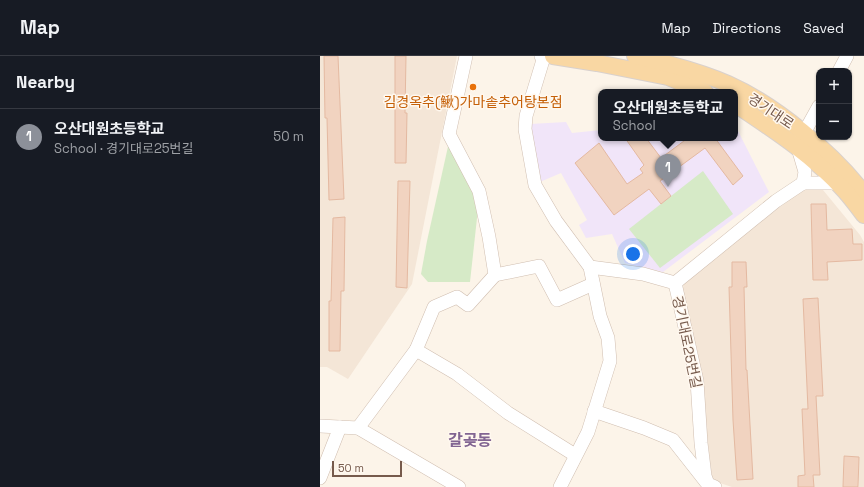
<!DOCTYPE html>
<meta charset="utf-8">
<style>
:root{--surface:#171b24;--page:#242831;--text:#f1f3f6;--muted:#9ea1a6;--line:#363941;--accent:#8c9099}
body{margin:0;font-family:"Space Grotesk","Noto Sans KR",sans-serif;background:var(--page);color:var(--text)}
.controls{position:absolute;right:12px;top:12px;display:grid;overflow:hidden;border-radius:8px;box-shadow:0 1px 3px #0004}
.controls button{width:36px;height:36px;display:grid;place-items:center;padding:0;border:0;border-bottom:1px solid var(--line);background:var(--surface);color:var(--text);font:20px sans-serif}
.scale{position:absolute;left:12px;bottom:10px;width:70px;box-sizing:border-box;padding-left:4px;border:2px solid #765a4c;border-top:0;font-size:11px;line-height:14px;white-space:nowrap;color:#765a4c;-webkit-text-stroke:3px #fff8ef;paint-order:stroke}
.you{position:absolute;left:313px;top:198px;width:14px;height:14px;margin:-10px;border:3px solid #fff;border-radius:50%;background:#1a73e8;box-shadow:0 0 0 6px #1a73e833}
.badge{display:grid;place-items:center;width:26px;height:26px;border-radius:50%;background:var(--accent);color:#fff;font-size:13px;font-weight:700}
.pin{position:absolute;translate:-50% -33px;filter:drop-shadow(0 1px 2px #0008)}
.pin::after{content:'';position:absolute;top:21px;width:14px;height:12px;background:inherit;clip-path:polygon(0 0,100% 0,50% 100%)}
.popup{position:absolute;left:278px;top:33px;width:140px;height:52px;box-sizing:border-box;display:grid;place-content:center;border-radius:8px;background:var(--surface);filter:drop-shadow(0 1px 3px #0005);font-size:13px;white-space:nowrap;color:var(--muted)}
.popup b{font-size:15px;color:var(--text)}
.popup::after{content:'';position:absolute;left:50%;top:100%;margin-left:-8px;border:8px solid transparent;border-top-color:var(--surface)}
.list{margin:0;padding:0;list-style:none}
h2{display:flex;justify-content:space-between;align-items:center;height:52px;margin:0;padding:0 16px;font-size:17px}
h2 small{font-size:13px;font-weight:400;color:var(--muted)}
.list li{display:grid;grid-template-columns:26px 1fr auto;gap:12px;align-items:center;box-sizing:border-box;height:56px;padding:0 16px;border-top:1px solid var(--line)}
.list b{display:block;font-size:15px;white-space:nowrap}
.list p{margin:0;font-size:13px;white-space:nowrap;color:var(--muted)}
.list em{font-size:13px;font-style:normal;color:var(--muted)}
.map{position:relative;flex:none;width:544px;height:431px;overflow:hidden}
header{display:flex;align-items:center;gap:24px;box-sizing:border-box;height:56px;padding:0 20px;background:var(--surface);border-bottom:1px solid var(--line)}
header strong{font-size:19px}
nav{display:flex;gap:22px;margin-inline-start:auto;font-size:14px}
main{display:flex}
aside{flex:1;background:var(--surface)}
.map>svg:first-child{display:block}
.residential{fill:#f4e6d7}
.education{fill:#f1e5f9}
.green{fill:#d6eac7}
.building{fill:#f1d3c0;stroke:#e4b9a1}
.lines{fill:none;stroke-linecap:round;stroke-linejoin:round}
.minor-casing{stroke:#d0beb0;stroke-width:14}
.major-casing{stroke:#d9d1cd;stroke-width:18}
.minor{stroke:#fff;stroke-width:13}
.major{stroke:#f9d7a3;stroke-width:16}
.food-dot{fill:#e8710a;stroke:#fff8ef;stroke-width:1.5}
.labels{text-anchor:middle;dominant-baseline:central;stroke-width:3;stroke-linejoin:round;paint-order:stroke}
.food-label{font-size:14px;fill:#c56008;stroke:#fff8ef}
.street-label{font-size:14px;fill:#765a4c;stroke:#fff8ef}
.quarter-label{font-size:16px;font-weight:bold;fill:#826592;stroke:#fff8ef}
</style>
<header>
<strong>Map</strong>
<nav><a>Map</a><a>Directions</a><a>Saved</a></nav>
</header>
<main>
<aside>
<h2>Nearby<small></small></h2>
<ul class="list">
<li><span class="badge">1</span><div><b>오산대원초등학교</b><p>School · 경기대로25번길</p></div><em>50 m</em></li>
</ul>
</aside>
<div class="map">
<svg width="544" height="431" viewBox="0 0 544 431">
<rect width="100%" height="100%" fill="#fcf4e9"/>
<g class="residential">
<path d="M 0,0 L 137,0 L 92,228 L 28,323 L 7,311 L 0,311 Z"/>
<path d="M 483,133 L 503,134 L 540,179 L 544,186 L 544,431 L 539,431 L 539,401 L 523,400 L 523,431 L 412,431 L 397,426 L 392,422 L 377,294 L 362,238 L 364,225 L 403,196 Z"/>
</g>
<path class="education" d="M 246,66 L 252,77 L 281,74 L 281,82 L 415,82 L 415,69 L 449,136 L 343,216 L 305,207 L 292,178 L 266,182 L 259,169 L 267,164 L 241,117 L 220,126 L 210,68 Z"/>
<g class="green">
<path d="M 129,86 L 155,132 L 158,153 L 150,226 L 108,226 L 101,218 L 107,185 Z"/>
<path d="M 383,115 L 413,158 L 340,212 L 309,173 Z"/>
</g>
<g class="building">
<path d="M 4,0 L 18,0 L 24,143 L 9,144 L 7,62 L 5,62 Z"/>
<path d="M 75,0 L 86,0 L 85,57 L 87,57 L 86,107 L 75,107 Z"/>
<path d="M 305,82 L 326,82 L 341,102 L 368,82 L 395,82 L 423,120 L 413,129 L 385,92 L 340,125 L 351,140 L 341,148 L 329,133 L 294,159 L 255,107 L 279,87 L 307,128 L 323,117 L 320,113 L 324,109 Z"/>
<path d="M 78,125 L 90,125 L 87,232 L 76,231 Z"/>
<path d="M 491,148 L 506,148 L 507,174 L 532,173 L 533,188 L 542,188 L 542,204 L 507,206 L 508,224 L 493,224 Z"/>
<path d="M 25,161 L 24,235 L 21,235 L 20,295 L 9,295 L 9,245 L 11,245 L 13,162 Z"/>
<path d="M 412,206 L 426,206 L 427,231 L 424,231 L 426,314 L 427,314 L 433,423 L 417,424 L 413,364 L 409,231 L 412,231 Z"/>
<path d="M 498,242 L 503,340 L 496,340 L 500,419 L 493,419 L 494,431 L 478,431 L 478,420 L 485,419 L 482,353 L 488,353 L 483,243 Z"/>
<path d="M 524,400 L 539,401 L 538,431 L 523,431 Z"/>
</g>
<g class="lines">
<defs>
<g id="minor">
<path d="M 221,0 L 223,4 L 206,60 L 205,73 L 215,129 L 236,165 L 270,211 L 280,260 L 288,282 L 290,305 L 268,376 L 240,431"/>
<path d="M 519,15 L 527,0"/>
<path d="M 483,127 L 485,116 L 478,92 L 484,77 L 499,50"/>
<path d="M 483,127 L 517,127"/>
<path d="M 270,211 L 323,218 L 355,227"/>
<path d="M 175,219 L 219,210 L 237,244 L 273,228"/>
<path d="M 96,294 L 114,251 L 137,241 L 148,249 L 175,219 L 169,181 L 159,135 L 129,78 L 146,0"/>
<path d="M 274,355 L 324,372 L 353,384 L 386,426"/>
<path d="M 0,370 L 38,372 L 139,431"/>
<path d="M 38,372 L 96,294 L 137,318 L 188,357 L 255,399"/>
<path d="M 0,422 L 20,371"/>
<path d="M 395,431 L 388,428 L 385,420 L 381,387 L 377,325 L 355,227 L 456,145 L 483,127"/>
</g>
<g id="major">
<path d="M 233,0 L 277,7 L 348,21 L 385,36"/>
<path d="M 315,0 C 347,7 378,15 408,28 C 455,49 513,97 544,138"/>
<path d="M 415,48 C 454,74 494,100 525,135 C 532,143 538,151 544,159"/>
</g>
</defs>
<use href="#minor" class="minor-casing"/>
<use href="#major" class="major-casing"/>
<use href="#minor" class="minor"/>
<use href="#major" class="major"/>
</g>
<circle class="food-dot" cx="153" cy="31" r="4"/>
<g class="labels">
<g class="food-label">
<text x="153" y="46">김경옥추(鰍)가마솥추어탕본점</text>
</g>
<g class="street-label">
<text transform="translate(451 55) rotate(34)">경기대로</text>
<text transform="translate(367 286) rotate(78)">경기대로25번길</text>
</g>
<g class="quarter-label">
<text x="150" y="384">갈곶동</text>
</g>
</g>
</svg>
<div class="controls">
<button>+</button>
<button>−</button>
</div>
<div class="scale">50 m</div>
<div class="you"></div>
<div class="pin badge" style="left:348px;top:131px">1</div>
<div class="popup"><b>오산대원초등학교</b>School</div>
</div>
</main>
